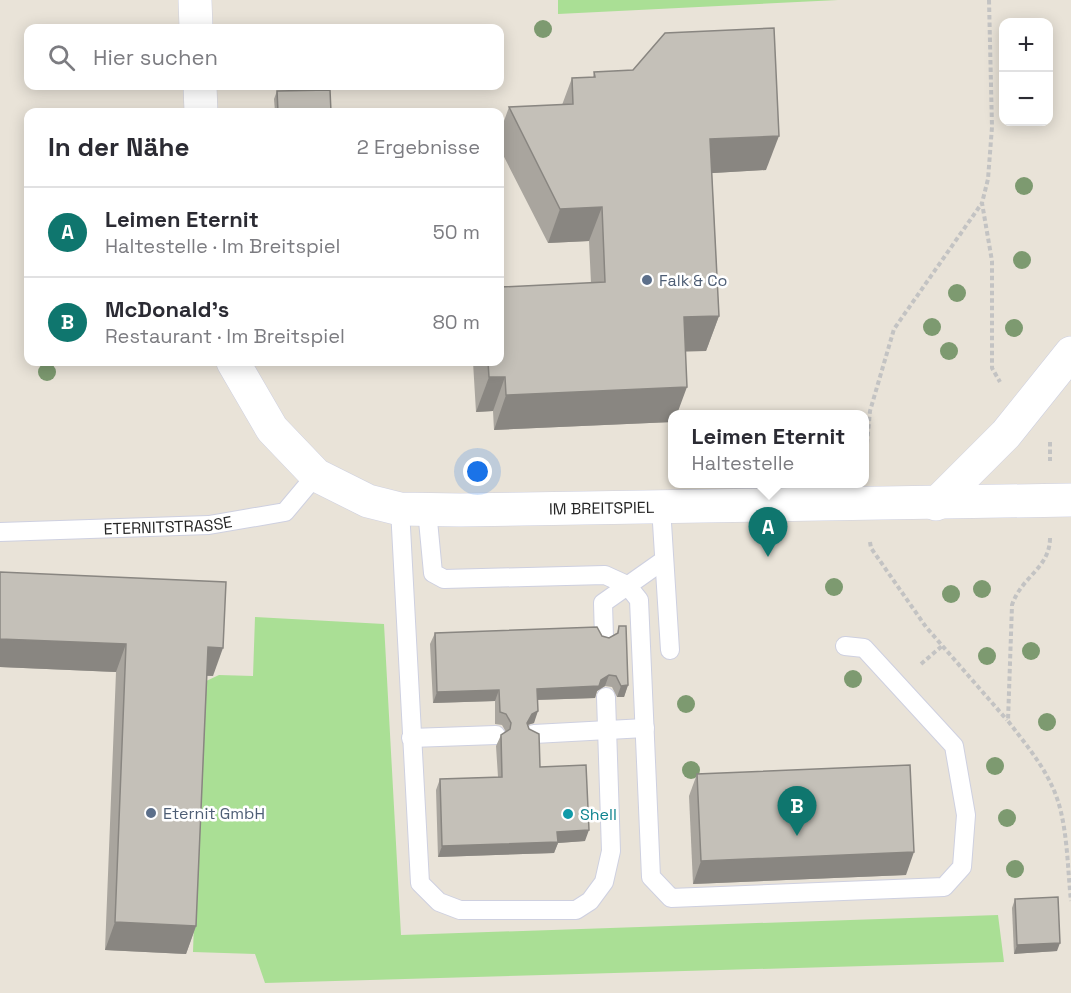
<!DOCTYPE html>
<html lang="de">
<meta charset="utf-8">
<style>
:root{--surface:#fff;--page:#f2f2f3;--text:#2b2b33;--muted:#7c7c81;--line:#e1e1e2;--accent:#0f766e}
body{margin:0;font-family:"Space Grotesk",sans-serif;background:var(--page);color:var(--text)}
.controls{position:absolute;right:18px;top:18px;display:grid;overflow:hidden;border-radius:12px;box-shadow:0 3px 15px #0003}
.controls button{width:54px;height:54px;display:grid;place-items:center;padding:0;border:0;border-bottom:2px solid var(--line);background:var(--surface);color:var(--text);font:30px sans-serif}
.you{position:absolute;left:478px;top:472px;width:21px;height:21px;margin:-15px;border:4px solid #fff;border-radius:50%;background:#1a73e8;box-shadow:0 0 0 9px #1a73e833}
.badge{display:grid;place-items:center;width:39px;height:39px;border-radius:50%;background:var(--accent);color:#fff;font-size:20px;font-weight:700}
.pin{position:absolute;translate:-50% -50px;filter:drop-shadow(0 2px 3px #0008)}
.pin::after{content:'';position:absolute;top:32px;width:21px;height:18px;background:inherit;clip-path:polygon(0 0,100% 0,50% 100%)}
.popup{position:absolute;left:668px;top:410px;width:201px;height:78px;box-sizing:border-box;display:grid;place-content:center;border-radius:12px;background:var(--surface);filter:drop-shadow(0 2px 4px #0005);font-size:20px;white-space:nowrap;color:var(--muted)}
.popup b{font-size:22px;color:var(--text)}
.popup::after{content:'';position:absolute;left:50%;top:100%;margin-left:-12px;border:12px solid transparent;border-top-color:var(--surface)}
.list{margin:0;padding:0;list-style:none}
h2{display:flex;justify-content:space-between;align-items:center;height:78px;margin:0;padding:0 24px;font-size:26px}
h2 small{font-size:20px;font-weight:400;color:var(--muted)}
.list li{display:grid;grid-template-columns:39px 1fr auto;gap:18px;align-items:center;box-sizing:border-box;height:90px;padding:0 24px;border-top:2px solid var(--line)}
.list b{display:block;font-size:22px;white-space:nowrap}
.list p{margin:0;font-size:20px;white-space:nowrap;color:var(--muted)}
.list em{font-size:20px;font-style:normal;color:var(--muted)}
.icon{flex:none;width:33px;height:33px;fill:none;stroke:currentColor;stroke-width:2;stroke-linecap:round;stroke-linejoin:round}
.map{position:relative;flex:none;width:1071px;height:993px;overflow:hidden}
.search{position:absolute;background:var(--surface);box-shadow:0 3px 15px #0003;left:24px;top:24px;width:480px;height:66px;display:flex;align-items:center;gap:15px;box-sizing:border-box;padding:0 21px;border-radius:12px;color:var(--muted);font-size:22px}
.panel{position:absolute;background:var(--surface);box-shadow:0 3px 15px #0003;left:24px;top:108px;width:480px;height:258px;border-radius:12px}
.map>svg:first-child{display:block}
.green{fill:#aadf95}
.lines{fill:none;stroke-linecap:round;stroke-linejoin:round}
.service-casing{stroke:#ced0e0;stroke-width:20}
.minor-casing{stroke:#ced0e0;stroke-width:34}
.secondary-casing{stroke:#ced0e0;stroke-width:34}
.path{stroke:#c3c3c3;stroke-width:4;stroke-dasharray:4.5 3;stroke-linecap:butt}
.service{stroke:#fff;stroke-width:18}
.minor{stroke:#fff;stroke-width:33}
.secondary{stroke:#fff;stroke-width:33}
.tree{fill:#7d9a70}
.wall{fill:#a9a59e}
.shaded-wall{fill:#898681}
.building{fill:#c4c0b8;stroke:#898681;stroke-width:1.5}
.service-dot{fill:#5c6f8a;stroke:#fff;stroke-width:2}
.culture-dot{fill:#0f9aa8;stroke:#fff;stroke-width:2}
.labels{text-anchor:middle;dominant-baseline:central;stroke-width:5;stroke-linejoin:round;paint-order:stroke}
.service-label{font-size:16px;fill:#4e5e75;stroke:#fff;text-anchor:start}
.street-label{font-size:16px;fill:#272727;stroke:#fff}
.culture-label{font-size:16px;fill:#0d838f;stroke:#fff;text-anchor:start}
</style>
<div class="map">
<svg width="1071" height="993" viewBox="0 0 1071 993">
<rect width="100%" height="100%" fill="#e9e3d8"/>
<g class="green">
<path d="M 558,0 L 838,0 L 558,14 Z"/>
<path d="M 255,617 L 384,624 L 401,935 L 998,915 L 1004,962 L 265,983 L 255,954 L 193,952 L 202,683 L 219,675 L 253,676 Z"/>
</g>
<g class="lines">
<defs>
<g id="service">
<path d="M 661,507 L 670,650"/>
<path d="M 400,509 L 420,883 L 439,902 L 460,910 L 576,910 L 590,901 L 604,882 L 611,851 L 606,697"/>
<path d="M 427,510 L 433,573 L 444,579 L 605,575 L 627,585 L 639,600 L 651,877 L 671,898 L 944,887 L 962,867 L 966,815 L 954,746 L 864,648 L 845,646"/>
<path id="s1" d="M 0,532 L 209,525 L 285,512 L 316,475"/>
<path d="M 604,638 L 603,603 L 664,560"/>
<path d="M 534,734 L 645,728"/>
<path d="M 411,738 L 496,735"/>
</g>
<g id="minor">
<path d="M 195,0 L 196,28"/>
<path d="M 200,86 L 201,112"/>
<path id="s2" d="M 233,362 L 272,429 L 316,475 L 368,501 L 400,509 L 460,510 L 1071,500"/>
</g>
<path id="secondary" d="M 936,504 L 1006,434 L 1071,353"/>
</defs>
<use href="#service" class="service-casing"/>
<use href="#minor" class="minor-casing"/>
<use href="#secondary" class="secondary-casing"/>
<g class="path">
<path d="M 989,0 L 992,127 L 988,179 L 982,203 L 992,261 L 992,368 L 1000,382"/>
<path d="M 1050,442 L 1050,461"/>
<path d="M 865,466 L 870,411 L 894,329 L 982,203"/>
<path d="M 1050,538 C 1050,568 1021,577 1012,605 L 1008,721 C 1024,742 1041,762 1052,786 C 1068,819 1067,865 1071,901"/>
<path d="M 870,542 L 871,548 L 926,627 L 1007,720"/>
<path d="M 921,664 L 942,646"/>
</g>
<use href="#service" class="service"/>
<use href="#minor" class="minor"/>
<use href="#secondary" class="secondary"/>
</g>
<g class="tree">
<circle cx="543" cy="29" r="9"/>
<circle cx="1024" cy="186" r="9"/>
<circle cx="1022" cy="260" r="9"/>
<circle cx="957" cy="293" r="9"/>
<circle cx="932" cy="327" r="9"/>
<circle cx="1014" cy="328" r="9"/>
<circle cx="949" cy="351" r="9"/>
<circle cx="47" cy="372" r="9"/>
<circle cx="834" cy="587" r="9"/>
<circle cx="982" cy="589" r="9"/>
<circle cx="951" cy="594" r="9"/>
<circle cx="1031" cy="651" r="9"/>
<circle cx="987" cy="656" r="9"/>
<circle cx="853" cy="679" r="9"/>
<circle cx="686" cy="704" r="9"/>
<circle cx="1047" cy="722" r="9"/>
<circle cx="995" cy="766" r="9"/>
<circle cx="691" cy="770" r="9"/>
<circle cx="1007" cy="818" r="9"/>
<circle cx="1015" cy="869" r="9"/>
</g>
<g class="wall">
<path d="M 594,72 L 766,170 L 712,173 L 719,316 L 706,351 L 685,351 L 672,414 L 672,422 L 494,430 L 493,411 L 476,412 L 473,362 L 500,362 L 500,292 L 501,287 L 591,283 L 589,241 L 548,243 L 500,149 L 500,132 L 509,107 L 562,105 L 572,78 L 593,77 Z"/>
<path d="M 277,91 L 331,112 L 275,112 L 274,99 Z"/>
<path d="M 0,572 L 213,676 L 207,676 L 196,926 L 186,954 L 105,950 L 116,672 L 0,667 Z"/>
<path d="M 619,626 L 628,685 L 624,697 L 617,697 L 612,687 L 605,686 L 597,691 L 595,698 L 537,700 L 534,723 L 528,725 L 540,767 L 585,841 L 558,843 L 554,853 L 438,857 L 436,790 L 440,779 L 498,777 L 496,746 L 501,735 L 506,732 L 502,725 L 495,724 L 495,701 L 433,703 L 430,644 L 435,633 L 602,636 L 609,638 L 617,633 Z"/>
<path d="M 697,774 L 906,875 L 693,884 L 689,796 Z"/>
<path d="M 1015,899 L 1057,951 L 1014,954 L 1012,908 Z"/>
</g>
<g class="shaded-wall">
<path d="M 779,136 L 766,170 L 697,174 L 710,139 Z"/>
<path d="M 602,207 L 589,241 L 548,243 L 560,209 Z"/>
<path d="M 719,316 L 706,351 L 671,352 L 684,317 Z"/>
<path d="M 489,377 L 505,377 L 493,411 L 476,412 Z"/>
<path d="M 687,387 L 677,414 L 672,414 L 672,422 L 494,430 L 506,395 Z"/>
<path d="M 0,639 L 126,644 L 116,672 L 0,667 Z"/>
<path d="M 208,647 L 223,648 L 213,676 L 198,675 Z"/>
<path d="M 609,675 L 605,686 L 597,691 L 595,698 L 533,700 L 537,689 Z"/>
<path d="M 628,685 L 624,697 L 617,697 L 621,686 Z"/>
<path d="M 499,690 L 495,701 L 433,703 L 437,692 Z"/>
<path d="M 538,711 L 534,723 L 527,725 L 527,723 L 532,714 Z"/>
<path d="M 589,830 L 585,841 L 558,843 L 554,853 L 438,857 L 442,846 L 557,832 Z"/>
<path d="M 914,852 L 906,875 L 693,884 L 701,861 Z"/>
<path d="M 115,922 L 196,926 L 186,954 L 105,950 Z"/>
<path d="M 1060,943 L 1057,951 L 1014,954 L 1017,945 Z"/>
</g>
<g class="building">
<path d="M 774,28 L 779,136 L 710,139 L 719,316 L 684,317 L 687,387 L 506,395 L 505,377 L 489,377 L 488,362 L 500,362 L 500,308 L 502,308 L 501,287 L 605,282 L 602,207 L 560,209 L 509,107 L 573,104 L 572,78 L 595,77 L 594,72 L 633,70 L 665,33 Z"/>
<path d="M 330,90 L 331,112 L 278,112 L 277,91 Z"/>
<path d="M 0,572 L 226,582 L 223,648 L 208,647 L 196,926 L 115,922 L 126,644 L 0,639 Z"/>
<path d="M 619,626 L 626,626 L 628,685 L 621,686 L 616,676 L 609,675 L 601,680 L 599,686 L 537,689 L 538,711 L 532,714 L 527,723 L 529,729 L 539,734 L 540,767 L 586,765 L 589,830 L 557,832 L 558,842 L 442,846 L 440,779 L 502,777 L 501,735 L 510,729 L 511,723 L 506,714 L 500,712 L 499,690 L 437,692 L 435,633 L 597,627 L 602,636 L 609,638 L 618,633 Z"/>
<path d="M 910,765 L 914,852 L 701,861 L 697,774 Z"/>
<path d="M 1058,897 L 1060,943 L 1017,945 L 1015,899 Z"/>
</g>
<g class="service-dot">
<circle cx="647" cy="280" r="6"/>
<circle cx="151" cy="813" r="6"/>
</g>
<circle class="culture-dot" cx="568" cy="814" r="6"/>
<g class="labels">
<g class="service-label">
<text x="659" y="280">Falk &amp; Co</text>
<text x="163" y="813">Eternit GmbH</text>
</g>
<g class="street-label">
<text stroke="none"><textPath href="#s2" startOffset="434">IM BREITSPIEL</textPath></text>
<text stroke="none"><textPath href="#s1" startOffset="168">ETERNITSTRASSE</textPath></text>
</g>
<g class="culture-label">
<text x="580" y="814">Shell</text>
</g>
</g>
</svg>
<div class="controls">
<button>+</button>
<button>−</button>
</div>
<div class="you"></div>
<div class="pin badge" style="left:768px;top:557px">A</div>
<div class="popup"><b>Leimen Eternit</b>Haltestelle</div>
<div class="pin badge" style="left:797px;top:836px">B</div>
<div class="search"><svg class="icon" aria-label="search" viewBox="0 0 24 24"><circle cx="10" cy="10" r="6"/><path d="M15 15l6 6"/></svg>Hier suchen</div>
<section class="panel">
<h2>In der Nähe<small>2 Ergebnisse</small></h2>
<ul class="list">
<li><span class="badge">A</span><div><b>Leimen Eternit</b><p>Haltestelle · Im Breitspiel</p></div><em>50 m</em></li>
<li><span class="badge">B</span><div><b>McDonald's</b><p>Restaurant · Im Breitspiel</p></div><em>80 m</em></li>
</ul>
</section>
</div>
